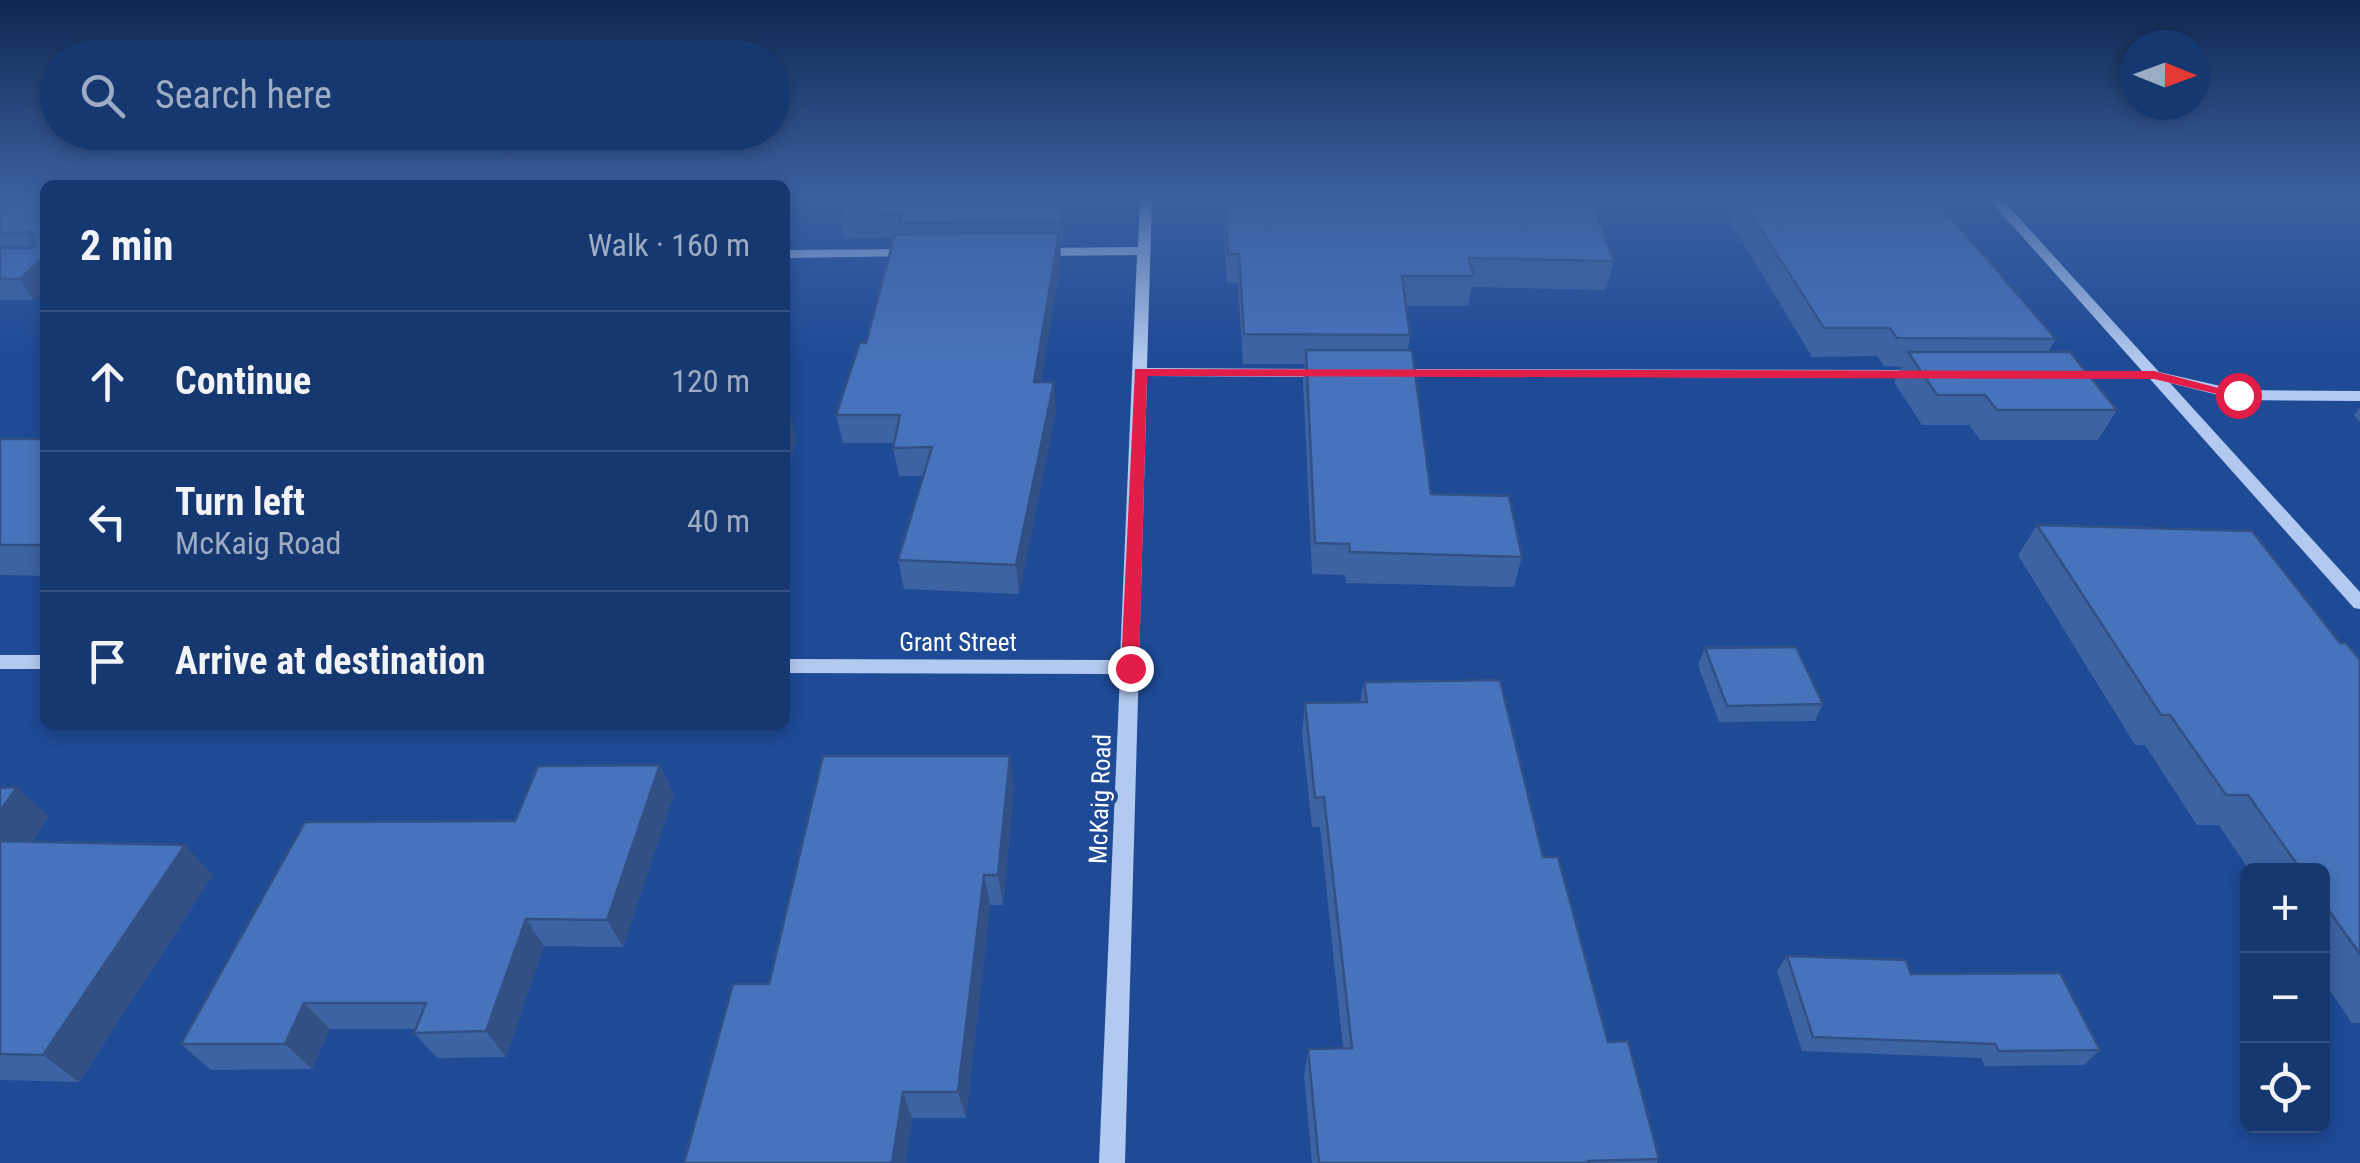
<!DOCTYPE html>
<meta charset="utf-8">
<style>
:root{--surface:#163870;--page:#234378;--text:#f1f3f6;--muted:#9eacc3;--line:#355283}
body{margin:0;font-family:"Roboto Condensed",sans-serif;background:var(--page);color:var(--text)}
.controls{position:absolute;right:30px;bottom:30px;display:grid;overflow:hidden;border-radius:15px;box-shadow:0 5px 15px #0003}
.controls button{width:90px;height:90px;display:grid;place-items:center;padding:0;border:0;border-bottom:2px solid var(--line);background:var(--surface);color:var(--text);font:50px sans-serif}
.compass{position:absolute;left:2120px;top:30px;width:90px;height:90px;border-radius:50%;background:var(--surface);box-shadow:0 5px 15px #0003;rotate:91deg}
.stop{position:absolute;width:30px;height:30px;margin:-22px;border:8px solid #e11d48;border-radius:50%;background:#fff}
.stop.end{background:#e11d48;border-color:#fff;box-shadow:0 2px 10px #0008}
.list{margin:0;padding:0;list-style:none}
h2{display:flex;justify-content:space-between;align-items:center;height:130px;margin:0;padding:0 40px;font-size:42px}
h2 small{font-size:32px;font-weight:400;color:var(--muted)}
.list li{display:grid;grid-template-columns:65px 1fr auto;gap:30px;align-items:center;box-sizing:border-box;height:140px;padding:0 40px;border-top:2px solid var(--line)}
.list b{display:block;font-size:38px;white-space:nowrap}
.list p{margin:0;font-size:32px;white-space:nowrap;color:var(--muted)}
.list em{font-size:32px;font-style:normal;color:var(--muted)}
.icon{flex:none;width:55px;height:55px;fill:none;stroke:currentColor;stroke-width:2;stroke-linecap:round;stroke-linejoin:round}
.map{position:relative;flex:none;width:2360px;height:1163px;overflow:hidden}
.search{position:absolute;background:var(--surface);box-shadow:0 5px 15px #0003;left:40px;top:40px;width:750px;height:110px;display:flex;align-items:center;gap:25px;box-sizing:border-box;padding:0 35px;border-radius:55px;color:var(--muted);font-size:38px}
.panel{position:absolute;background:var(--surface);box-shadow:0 5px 15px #0003;left:40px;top:180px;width:750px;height:550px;border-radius:15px}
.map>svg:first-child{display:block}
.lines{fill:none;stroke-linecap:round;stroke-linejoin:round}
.minor{fill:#b2caef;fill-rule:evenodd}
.wall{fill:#3d63a2}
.shaded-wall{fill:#325084}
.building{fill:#4773bc;stroke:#325084;stroke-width:2.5}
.route{fill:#e11d48}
.labels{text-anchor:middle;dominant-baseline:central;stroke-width:8;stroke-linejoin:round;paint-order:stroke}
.street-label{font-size:25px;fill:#fff;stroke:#1e4a96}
</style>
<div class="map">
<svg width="2360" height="1163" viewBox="0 0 2360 1163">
<rect width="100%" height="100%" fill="#1e4a96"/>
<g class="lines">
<g class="minor">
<path d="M 1140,198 L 1152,198 L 1147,368 L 1327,369 L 1334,373 L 1327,377 L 1147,376 L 1125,1163 L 1099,1163 L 1120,674 L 785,673 L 785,659 L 1120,660 L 1137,255 L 1040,256 L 1033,252 L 1040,248 L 1138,247 Z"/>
<path d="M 1988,198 L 2001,198 L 2159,372 L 2238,390 L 2360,391 L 2360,401 L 2238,400 L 2170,383 L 2360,592 L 2360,609 L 2354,608 L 2150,379 L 2063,378 L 2061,375 L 2068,371 L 2142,371 Z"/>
<path d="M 914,249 L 921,253 L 919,256 L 785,258 L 785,250 Z"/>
<path d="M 1393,369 L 1922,370 L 1929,374 L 1922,378 L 1388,376 L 1386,373 Z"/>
<rect x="0" y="655" width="45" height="14"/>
</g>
</g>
<g class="wall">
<path d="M 0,198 L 45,198 L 45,290 L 34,300 L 0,300 Z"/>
<path d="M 1224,198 L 1614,261 L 1606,290 L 1472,287 L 1468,306 L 1406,306 L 1410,335 L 1408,350 L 1431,494 L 1522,557 L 1514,587 L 1346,583 L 1345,575 L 1312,574 L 1303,380 L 1305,364 L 1243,364 L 1238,283 L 1227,283 L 1223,222 Z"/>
<path d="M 1733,198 L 1934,198 L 2056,339 L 2048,352 L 2117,410 L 2098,440 L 1980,440 L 1969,425 L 1922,425 L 1894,382 L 1902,367 L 1884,366 L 1877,356 L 1812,357 L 1727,216 Z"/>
<path d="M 1069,201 L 1063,244 L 1060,244 L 1061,259 L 1041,382 L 1056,410 L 1019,594 L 904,589 L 898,560 L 924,476 L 899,476 L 893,448 L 894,443 L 843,443 L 836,415 L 866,343 L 894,237 L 845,238 L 840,216 Z"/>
<path d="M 2360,408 L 2360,422 L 2354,415 Z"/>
<path d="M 0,439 L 45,439 L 45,576 L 0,575 Z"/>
<path d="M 2037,525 L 2340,643 L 2360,660 L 2360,1023 L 2352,1023 L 2322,979 L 2322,870 L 2249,870 L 2219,825 L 2197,825 L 2145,745 L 2135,745 L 2018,555 Z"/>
<path d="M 1705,648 L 1823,704 L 1815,721 L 1719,722 L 1698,665 Z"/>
<path d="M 1364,682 L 1543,857 L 1608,1042 L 1659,1159 L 1657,1163 L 1312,1163 L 1304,1076 L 1308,1049 L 1343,1048 L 1320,827 L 1312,827 L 1302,734 L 1305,703 L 1360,702 Z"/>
<path d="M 660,765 L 674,794 L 623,947 L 544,946 L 506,1057 L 437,1058 L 414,1033 L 416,1029 L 330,1029 L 312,1069 L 211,1070 L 181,1044 L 515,821 Z"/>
<path d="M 1014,786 L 1003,905 L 990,905 L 966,1118 L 912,1118 L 905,1163 L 684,1163 L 769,984 Z"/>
<path d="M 0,788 L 49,817 L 32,842 L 213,875 L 79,1082 L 0,1080 Z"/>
<path d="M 1787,956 L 1911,974 L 2100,1050 L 2084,1065 L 1985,1066 L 1981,1058 L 1802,1051 L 1777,971 Z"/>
</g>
<g class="shaded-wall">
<path d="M 1065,198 L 1068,198 L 1069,201 L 1063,244 L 1062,222 Z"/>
<path d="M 1059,233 L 1061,259 L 1036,410 L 1034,382 Z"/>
<path d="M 45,256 L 45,290 L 34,300 L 20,279 Z"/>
<path d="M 1054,382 L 1056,410 L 1019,594 L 1016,565 Z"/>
<path d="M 789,409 L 797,440 L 785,474 L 785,419 Z"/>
<path d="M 1010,756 L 1014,786 L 1003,905 L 998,875 Z"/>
<path d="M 660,765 L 674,794 L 623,947 L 607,920 Z"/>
<path d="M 17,787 L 49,817 L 11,870 L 0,860 L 0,811 Z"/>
<path d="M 185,845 L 213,875 L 79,1082 L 43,1055 Z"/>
<path d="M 984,875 L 990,905 L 966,1118 L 958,1092 Z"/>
<path d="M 526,919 L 544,946 L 506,1057 L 486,1031 Z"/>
<path d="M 304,1003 L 330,1029 L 312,1069 L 285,1044 Z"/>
<path d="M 903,1092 L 912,1118 L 905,1163 L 892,1163 Z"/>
</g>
<g class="building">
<path d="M 0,198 L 45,198 L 45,256 L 20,279 L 0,279 L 0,248 L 31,248 L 35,244 L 31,232 L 0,234 Z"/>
<path d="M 847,198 L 1065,198 L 1062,222 L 900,223 L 902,215 L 840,216 Z"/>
<path d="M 1224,198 L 1591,198 L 1614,261 L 1468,258 L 1474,276 L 1402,276 L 1410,335 L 1244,334 L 1239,254 L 1228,254 Z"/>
<path d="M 1741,198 L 1934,198 L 2056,339 L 1897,338 L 1890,328 L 1824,328 Z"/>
<path d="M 1059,233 L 1034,382 L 1054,382 L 1016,565 L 898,560 L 932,447 L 893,448 L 900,415 L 836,415 L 860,342 L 866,343 L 895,234 Z"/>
<path d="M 1306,350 L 1412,350 L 1431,494 L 1509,496 L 1522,557 L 1350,552 L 1349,544 L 1315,543 Z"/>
<path d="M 1908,352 L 2070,352 L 2117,410 L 1997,410 L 1985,395 L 1937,395 Z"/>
<rect x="0" y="439" width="45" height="106"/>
<path d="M 2037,525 L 2252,531 L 2340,643 L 2346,643 L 2360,660 L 2360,954 L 2322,901 L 2322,870 L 2301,870 L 2248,795 L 2226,795 L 2170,715 L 2161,715 Z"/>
<path d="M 1796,647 L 1823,704 L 1727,706 L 1705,648 Z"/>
<path d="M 1500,680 L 1543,857 L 1558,857 L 1608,1042 L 1628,1041 L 1659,1159 L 1588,1161 L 1589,1163 L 1319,1163 L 1308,1049 L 1352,1048 L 1324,797 L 1315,798 L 1305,703 L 1367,702 L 1364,682 Z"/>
<path d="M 823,756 L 1010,756 L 998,875 L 984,875 L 958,1092 L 903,1092 L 892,1163 L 684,1163 L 733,984 L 769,984 Z"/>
<path d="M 660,765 L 607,920 L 526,919 L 486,1031 L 414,1033 L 426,1003 L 304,1003 L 285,1044 L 181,1044 L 305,822 L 515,821 L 538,766 Z"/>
<path d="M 17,787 L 0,811 L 0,788 Z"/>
<path d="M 0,841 L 185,845 L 43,1055 L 0,1054 Z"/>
<path d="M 1787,956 L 1906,960 L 1911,974 L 2060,973 L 2100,1050 L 1999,1051 L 1995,1044 L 1813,1037 Z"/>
</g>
<linearGradient id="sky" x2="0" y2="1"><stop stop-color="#102952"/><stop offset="0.55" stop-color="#3b60a0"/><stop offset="1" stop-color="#3b60a0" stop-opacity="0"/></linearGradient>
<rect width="2360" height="361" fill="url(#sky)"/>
<path class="route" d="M 1135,369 L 2154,371 L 2245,395 L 2238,399 L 2154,379 L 1147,376 L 1139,668 L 1130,674 L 1121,668 Z"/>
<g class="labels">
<g class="street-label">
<text x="958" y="642">Grant Street</text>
<text transform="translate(1100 799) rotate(-88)">McKaig Road</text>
</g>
</g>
</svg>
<div class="controls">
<button>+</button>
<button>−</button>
<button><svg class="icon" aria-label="locate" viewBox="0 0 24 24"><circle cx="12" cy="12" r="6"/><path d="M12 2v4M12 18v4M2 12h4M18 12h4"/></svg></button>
</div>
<svg class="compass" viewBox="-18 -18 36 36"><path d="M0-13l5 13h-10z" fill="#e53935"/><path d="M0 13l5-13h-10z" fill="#9eacc3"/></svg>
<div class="stop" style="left:2238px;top:395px"></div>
<div class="stop end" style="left:1130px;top:668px"></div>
<div class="search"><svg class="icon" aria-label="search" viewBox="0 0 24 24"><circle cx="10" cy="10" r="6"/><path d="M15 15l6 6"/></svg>Search here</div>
<section class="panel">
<h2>2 min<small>Walk · 160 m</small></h2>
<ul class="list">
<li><svg class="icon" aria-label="ahead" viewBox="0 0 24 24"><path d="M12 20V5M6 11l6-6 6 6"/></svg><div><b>Continue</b></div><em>120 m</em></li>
<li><svg class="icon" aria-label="left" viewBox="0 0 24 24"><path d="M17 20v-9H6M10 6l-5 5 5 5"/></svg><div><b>Turn left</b><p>McKaig Road</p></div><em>40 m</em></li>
<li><svg class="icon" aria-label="arrive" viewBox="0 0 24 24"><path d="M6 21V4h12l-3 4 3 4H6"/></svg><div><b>Arrive at destination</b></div></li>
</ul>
</section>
</div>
